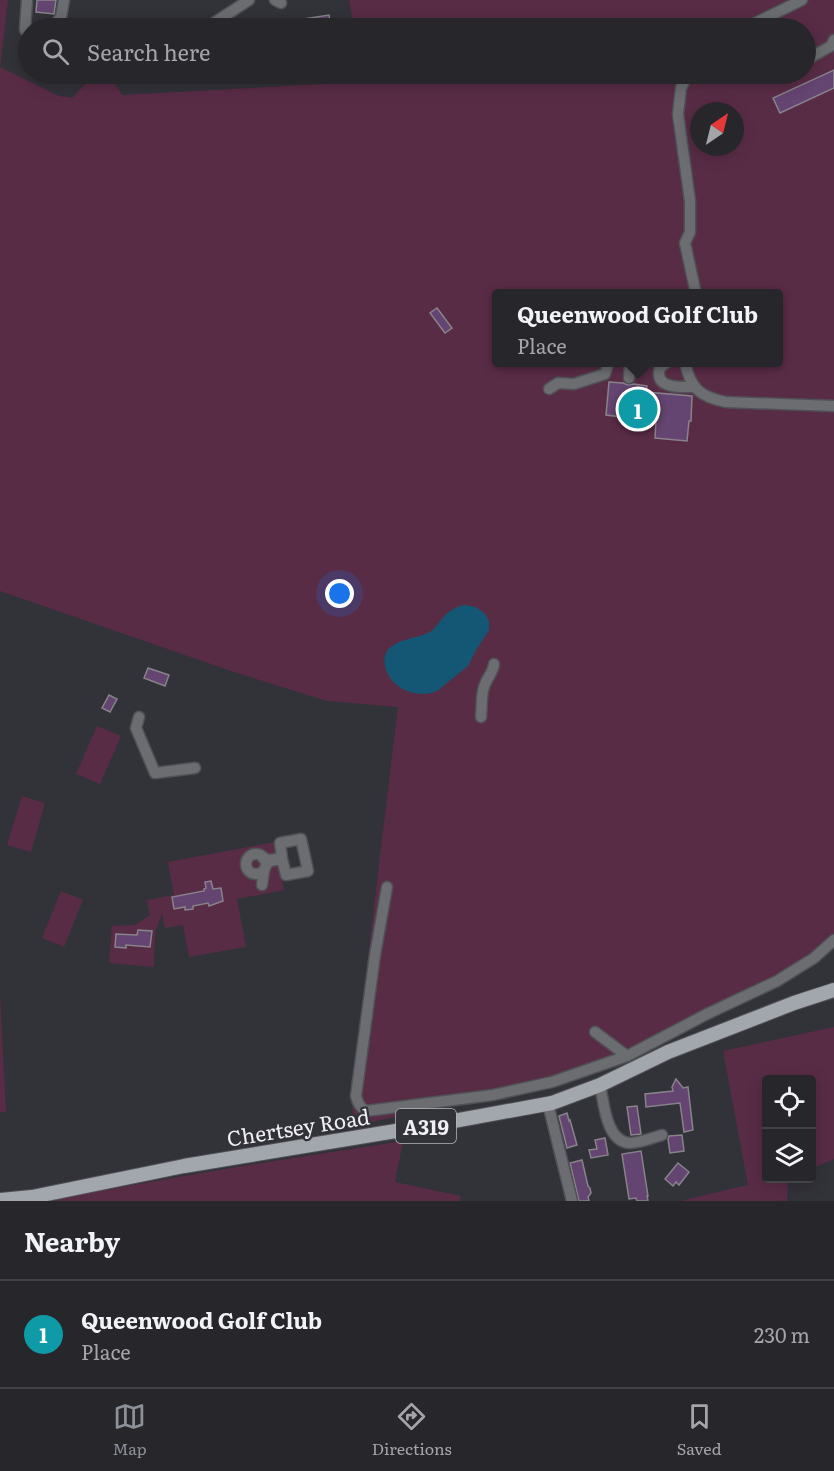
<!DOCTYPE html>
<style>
:root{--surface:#26262b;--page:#2e2e33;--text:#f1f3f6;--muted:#a4a5a9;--line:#424347;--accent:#8c9099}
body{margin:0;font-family:Literata,serif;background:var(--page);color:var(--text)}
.controls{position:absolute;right:18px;bottom:18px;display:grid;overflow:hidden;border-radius:6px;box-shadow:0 3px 15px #0003}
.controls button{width:54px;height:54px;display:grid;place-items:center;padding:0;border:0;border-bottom:2px solid var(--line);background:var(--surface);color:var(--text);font:30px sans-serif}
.compass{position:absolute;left:690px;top:102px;width:54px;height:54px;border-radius:50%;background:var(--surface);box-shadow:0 3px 15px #0003;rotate:35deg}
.you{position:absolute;left:340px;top:594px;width:21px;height:21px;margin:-15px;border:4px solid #fff;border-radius:50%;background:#1a73e8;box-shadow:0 0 0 9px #1a73e833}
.badge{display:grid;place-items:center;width:39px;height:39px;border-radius:50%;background:var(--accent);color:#fff;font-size:20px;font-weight:700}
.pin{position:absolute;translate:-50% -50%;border:3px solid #fff;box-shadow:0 2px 6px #0006}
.popup{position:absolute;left:492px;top:289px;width:291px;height:78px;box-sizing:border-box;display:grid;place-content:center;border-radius:6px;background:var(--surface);filter:drop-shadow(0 2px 4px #0005);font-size:20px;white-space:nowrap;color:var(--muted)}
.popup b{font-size:22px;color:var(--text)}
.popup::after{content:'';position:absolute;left:50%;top:100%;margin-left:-12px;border:12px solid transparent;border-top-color:var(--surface)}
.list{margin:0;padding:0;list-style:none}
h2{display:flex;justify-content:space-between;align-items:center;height:78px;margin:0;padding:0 24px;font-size:26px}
h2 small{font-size:20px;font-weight:400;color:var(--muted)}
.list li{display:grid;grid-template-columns:39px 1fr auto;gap:18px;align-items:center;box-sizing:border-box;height:108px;padding:0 24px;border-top:2px solid var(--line)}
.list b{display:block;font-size:22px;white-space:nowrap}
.list p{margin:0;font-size:20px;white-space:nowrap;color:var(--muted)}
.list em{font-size:20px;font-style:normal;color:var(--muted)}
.icon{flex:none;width:33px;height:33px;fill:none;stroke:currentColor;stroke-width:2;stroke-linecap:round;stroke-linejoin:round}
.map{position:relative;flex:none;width:834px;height:1201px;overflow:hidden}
.search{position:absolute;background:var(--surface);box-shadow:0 3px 15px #0003;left:18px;right:18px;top:18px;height:66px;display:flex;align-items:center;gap:15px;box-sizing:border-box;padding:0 21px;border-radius:33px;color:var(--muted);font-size:22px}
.sheet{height:186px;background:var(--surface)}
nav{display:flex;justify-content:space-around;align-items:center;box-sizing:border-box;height:84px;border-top:2px solid var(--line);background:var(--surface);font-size:16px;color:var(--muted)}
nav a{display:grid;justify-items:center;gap:3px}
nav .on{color:var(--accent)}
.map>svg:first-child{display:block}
.green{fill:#592c46;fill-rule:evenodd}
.water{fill:#145775}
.building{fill:#644470;stroke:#88838a;stroke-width:1.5}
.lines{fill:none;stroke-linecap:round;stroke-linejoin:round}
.minor-casing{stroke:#505057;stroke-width:13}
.major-casing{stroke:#505057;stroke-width:16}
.minor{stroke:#6b6d70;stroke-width:10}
.major{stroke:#a2a6ad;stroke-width:14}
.labels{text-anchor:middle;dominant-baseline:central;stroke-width:4.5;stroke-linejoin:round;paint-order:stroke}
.shield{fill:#323239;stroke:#b7b6bc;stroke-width:1.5}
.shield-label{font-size:20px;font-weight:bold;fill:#f0eff4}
.street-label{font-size:21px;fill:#f0eff4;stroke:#323239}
</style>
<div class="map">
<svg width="834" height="1201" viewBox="0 0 834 1201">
<rect width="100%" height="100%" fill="#323239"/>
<g class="green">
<path d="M 0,0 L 8,0 L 0,67 L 59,96 L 72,98 L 95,74 L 109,74 L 122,95 L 361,82 L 360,74 L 806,74 L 806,28 L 354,28 L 349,0 L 834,0 L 834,943 L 734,1004 L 557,1082 L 353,1126 L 352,1090 L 398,707 L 327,701 L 234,672 L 0,591 ZM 699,111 L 735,111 L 735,147 L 699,147 ZM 497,294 L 779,294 L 779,362 L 497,362 Z"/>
<path d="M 97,726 L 121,736 L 100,784 L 76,774 Z"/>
<path d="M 22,796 L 45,803 L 31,852 L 7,845 Z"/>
<path d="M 275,842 L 284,890 L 237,899 L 246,947 L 189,957 L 183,925 L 165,928 L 162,914 L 155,932 L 154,967 L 109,963 L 112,926 L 135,925 L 150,915 L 147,900 L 174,895 L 168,862 Z"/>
<path d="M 61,891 L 83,900 L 64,947 L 42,938 Z"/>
<path d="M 0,995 L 6,1112 L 0,1112 Z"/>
<path d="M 834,1027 L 834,1159 L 812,1168 L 812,1080 L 766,1080 L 766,1178 L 788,1179 L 787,1201 L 680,1201 L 748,1185 L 723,1051 Z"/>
<path d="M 403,1141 L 395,1182 L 461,1196 L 460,1201 L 54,1201 L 66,1197 L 236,1167 Z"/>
</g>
<path class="water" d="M 464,605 L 476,607 L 485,614 L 489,621 L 489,630 L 476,650 L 468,666 L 437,691 C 416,700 389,687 385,666 C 384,661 384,657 386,653 C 394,639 415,639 428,633 C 434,630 437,625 441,620 C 447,612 455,607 464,605 Z"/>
<g class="building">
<path d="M 37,0 L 56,0 L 54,14 L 36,12 Z"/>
<path d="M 329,15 L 331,28 L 305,28 L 304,19 Z"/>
<path d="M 834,70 L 834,88 L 780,113 L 773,98 Z"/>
<path d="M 437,308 L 452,328 L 445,333 L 430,313 Z"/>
<path d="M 609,382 L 623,383 L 628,385 L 634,384 L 647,386 L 646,392 L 692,396 L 691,421 L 689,421 L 687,441 L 655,438 L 656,421 L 606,415 Z"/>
<path d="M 148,668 L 169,675 L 165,686 L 144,678 Z"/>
<path d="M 109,695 L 117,699 L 110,712 L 102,708 Z"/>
<path d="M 211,881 L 213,889 L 221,888 L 223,901 L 209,906 L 208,903 L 193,906 L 193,909 L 185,910 L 185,907 L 174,909 L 172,897 L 204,891 L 204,889 L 206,888 L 205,882 Z"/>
<path d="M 138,930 L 152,931 L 150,947 L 126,945 L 126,948 L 115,947 L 116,934 L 137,935 Z"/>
<path d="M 676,1079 L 683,1088 L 688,1087 L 693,1130 L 684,1132 L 680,1103 L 646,1107 L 645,1094 L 673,1091 L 672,1087 Z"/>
<path d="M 637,1106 L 641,1134 L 631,1135 L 627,1107 Z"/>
<path d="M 567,1113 L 569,1121 L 570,1120 L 577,1145 L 567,1148 L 559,1116 Z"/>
<path d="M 682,1135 L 684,1151 L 670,1153 L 668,1139 L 669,1136 Z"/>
<path d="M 605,1138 L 608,1155 L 591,1158 L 589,1150 L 597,1149 L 595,1140 Z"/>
<path d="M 641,1151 L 648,1196 L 647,1196 L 648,1201 L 637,1201 L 636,1198 L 629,1199 L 622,1154 Z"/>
<path d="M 582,1160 L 588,1186 L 590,1188 L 591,1193 L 588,1197 L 589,1201 L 579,1201 L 570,1163 Z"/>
<path d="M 678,1163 L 689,1172 L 679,1185 L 676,1182 L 673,1186 L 665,1179 Z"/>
</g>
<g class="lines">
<defs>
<g id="minor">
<path d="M 27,0 L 25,30 L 28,32"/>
<path d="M 275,0 L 281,3"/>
<path d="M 52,28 L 61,17 L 64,0"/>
<path d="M 206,28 L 249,0"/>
<path d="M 745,28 L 802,0"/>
<path d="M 806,60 L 831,46 L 834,40"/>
<path d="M 688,74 L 681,88 L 678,114 L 690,201 L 690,232 L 685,243 L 696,294"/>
<path d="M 668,362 C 663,365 658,368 659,374 C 659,389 684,387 694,387"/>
<path d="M 685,362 C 690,389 701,397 726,402 L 834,406"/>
<path d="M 629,378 L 630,362"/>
<path d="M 549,389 L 558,383 L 574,384 L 605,374 L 607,368"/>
<path d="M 139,717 L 136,728 L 155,773 L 195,768"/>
<path d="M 481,717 C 482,707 481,696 484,687 C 486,679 493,673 494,664"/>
<circle cx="256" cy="864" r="10"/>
<path d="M 263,858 L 270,860 L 282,858 L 280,843 L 301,839 L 308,871 L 286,875 L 282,859 L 270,861 L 266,865"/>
<path d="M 262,885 L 264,870"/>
<path d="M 387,887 L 375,955 L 356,1096 C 358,1104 360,1107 366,1111 L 493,1095 L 552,1082 L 627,1056 L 707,1014 L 777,981 L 814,958 L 834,940"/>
<path d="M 595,1032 L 627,1056"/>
<path d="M 600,1085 C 604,1103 606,1142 630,1143 C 640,1143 652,1138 662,1135"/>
<path d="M 548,1104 L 572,1201"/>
</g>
<path id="major" d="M 0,1200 L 32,1197 L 184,1166 L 432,1125 L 552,1103 L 600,1085 L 668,1052 L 794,1003 L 834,990"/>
</defs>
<use href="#minor" class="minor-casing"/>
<use href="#major" class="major-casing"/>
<use href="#minor" class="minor"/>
<use href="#major" class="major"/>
</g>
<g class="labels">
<rect class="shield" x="396" y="1109" width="60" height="34" rx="4.5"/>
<g class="shield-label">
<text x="426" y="1126">A319</text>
</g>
<g class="street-label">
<text transform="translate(298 1126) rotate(-9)">Chertsey Road</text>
</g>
</g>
</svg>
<div class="controls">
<button><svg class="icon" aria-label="locate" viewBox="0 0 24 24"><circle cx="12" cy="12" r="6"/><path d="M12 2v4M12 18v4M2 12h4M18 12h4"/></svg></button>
<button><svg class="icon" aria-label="layers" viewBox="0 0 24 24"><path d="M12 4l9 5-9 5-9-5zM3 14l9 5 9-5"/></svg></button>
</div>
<svg class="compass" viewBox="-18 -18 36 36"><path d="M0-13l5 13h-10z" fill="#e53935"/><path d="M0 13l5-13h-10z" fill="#a4a5a9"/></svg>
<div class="you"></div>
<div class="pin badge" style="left:638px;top:409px;background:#0f9aa8">1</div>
<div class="popup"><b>Queenwood Golf Club</b>Place</div>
<div class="search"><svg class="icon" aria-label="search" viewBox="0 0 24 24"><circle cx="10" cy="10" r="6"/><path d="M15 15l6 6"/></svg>Search here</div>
</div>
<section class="sheet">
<h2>Nearby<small></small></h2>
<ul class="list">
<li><span class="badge" style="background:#0f9aa8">1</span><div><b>Queenwood Golf Club</b><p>Place</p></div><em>230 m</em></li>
</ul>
</section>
<nav>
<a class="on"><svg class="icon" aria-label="map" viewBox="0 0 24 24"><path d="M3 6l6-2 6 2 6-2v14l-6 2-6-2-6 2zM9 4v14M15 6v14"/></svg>Map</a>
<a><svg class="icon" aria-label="directions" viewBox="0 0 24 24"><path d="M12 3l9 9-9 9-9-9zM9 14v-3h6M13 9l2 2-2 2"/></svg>Directions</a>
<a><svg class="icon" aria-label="saved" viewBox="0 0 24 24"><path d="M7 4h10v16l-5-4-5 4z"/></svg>Saved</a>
</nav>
